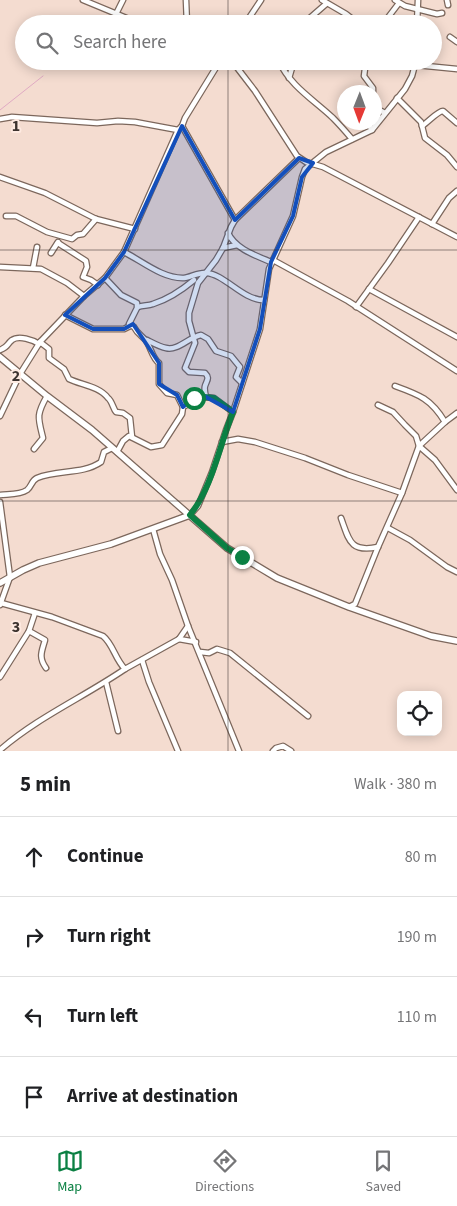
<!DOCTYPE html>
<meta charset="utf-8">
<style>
:root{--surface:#fff;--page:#f6f6f6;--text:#202124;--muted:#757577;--line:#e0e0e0;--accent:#0b8043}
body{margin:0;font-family:"Source Sans 3",sans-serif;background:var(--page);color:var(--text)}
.controls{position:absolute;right:15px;bottom:15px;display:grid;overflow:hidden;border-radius:10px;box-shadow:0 2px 12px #0003}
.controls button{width:45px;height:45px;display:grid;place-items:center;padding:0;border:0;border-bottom:1px solid var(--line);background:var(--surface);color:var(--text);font:25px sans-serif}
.compass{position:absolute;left:337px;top:85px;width:45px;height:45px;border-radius:50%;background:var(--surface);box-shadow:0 2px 12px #0003;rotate:181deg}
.stop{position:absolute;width:15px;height:15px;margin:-11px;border:4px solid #0b8043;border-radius:50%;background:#fff}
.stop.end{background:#0b8043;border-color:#fff;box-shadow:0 1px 5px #0008}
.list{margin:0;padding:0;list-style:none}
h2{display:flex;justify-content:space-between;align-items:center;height:65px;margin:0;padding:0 20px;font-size:21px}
h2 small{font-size:16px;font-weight:400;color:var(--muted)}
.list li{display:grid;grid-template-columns:32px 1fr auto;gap:15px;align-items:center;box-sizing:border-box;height:80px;padding:0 20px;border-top:1px solid var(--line)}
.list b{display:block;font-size:19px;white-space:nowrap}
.list em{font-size:16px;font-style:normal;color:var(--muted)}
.icon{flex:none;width:28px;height:28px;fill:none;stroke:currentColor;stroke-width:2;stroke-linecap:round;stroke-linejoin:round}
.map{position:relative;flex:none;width:457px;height:751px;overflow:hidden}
.search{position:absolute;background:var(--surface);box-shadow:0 2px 12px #0003;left:15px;right:15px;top:15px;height:55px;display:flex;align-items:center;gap:12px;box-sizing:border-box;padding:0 18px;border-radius:28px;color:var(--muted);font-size:19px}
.sheet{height:385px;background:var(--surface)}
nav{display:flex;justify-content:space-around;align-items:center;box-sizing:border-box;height:70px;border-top:1px solid var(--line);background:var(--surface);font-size:14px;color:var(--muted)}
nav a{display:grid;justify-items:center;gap:2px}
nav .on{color:var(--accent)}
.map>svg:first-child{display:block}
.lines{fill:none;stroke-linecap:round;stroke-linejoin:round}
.stream{stroke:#e0aac3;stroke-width:1}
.minor-casing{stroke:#7c675c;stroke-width:7}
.major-casing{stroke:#7c675c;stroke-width:8}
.minor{stroke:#fff;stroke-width:4.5}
.major{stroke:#fff;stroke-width:5.5}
.route{stroke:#0b8043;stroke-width:6}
.marked{fill:#134fbb;fill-opacity:0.2;stroke:#134fbb;stroke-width:4;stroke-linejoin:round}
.grid{fill:none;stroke:#3d332f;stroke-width:1;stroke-opacity:0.55}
.grid-label{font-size:16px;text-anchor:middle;font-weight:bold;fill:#3d332f;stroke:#feeae1;stroke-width:4;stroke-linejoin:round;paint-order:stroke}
</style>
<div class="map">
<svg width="457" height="751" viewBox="0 0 457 751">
<rect width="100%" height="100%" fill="#f4dcd0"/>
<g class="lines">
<path class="stream" d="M 0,110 L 43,76"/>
<defs>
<g id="minor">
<path d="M 83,0 L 141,24"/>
<path d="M 186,0 L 187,24"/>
<path d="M 322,0 L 346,14 L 359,24"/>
<path d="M 395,0 L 405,6 L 437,14 L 442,13"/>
<path d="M 447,0 L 448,5"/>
<path d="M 116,14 L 123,0"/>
<path d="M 245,24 L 261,0"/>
<path d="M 303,24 L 326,4"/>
<path d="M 383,24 L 399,3"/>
<path d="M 417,24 L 418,0"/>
<path d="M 450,37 L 457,42"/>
<path d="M 232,61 L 255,91 L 297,156 L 306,162 L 323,167 L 457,237"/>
<path d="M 279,61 C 290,86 314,100 333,118 C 340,125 346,132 352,139"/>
<path d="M 366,61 L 364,76 L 373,88 L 373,92"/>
<path d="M 416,65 L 457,69"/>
<path d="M 289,78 L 294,61"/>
<path d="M 397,98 L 421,122 L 425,138 L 447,155 L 457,167"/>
<path d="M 374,107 L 385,113"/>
<path d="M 0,119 L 12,117 L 97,123 L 118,121 L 135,122 L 178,130"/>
<path d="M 367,122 L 372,130"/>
<path d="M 182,126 L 235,220"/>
<path d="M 422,126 C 428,122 438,111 443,111 L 457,123"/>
<path d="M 0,177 L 45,193 L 96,219 L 135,229"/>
<path d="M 6,216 L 16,216 L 47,232 L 72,239 L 77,235 L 83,234 L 96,219"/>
<path d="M 432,224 L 449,198 L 457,191"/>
<path d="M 228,233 C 235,249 257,256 271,262"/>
<path d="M 58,243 L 86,261 L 87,267 L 83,277 L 91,280 L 98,285"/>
<path d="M 223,248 L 237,245"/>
<path d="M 124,252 C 142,261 163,279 184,278 C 191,277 199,272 206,273 C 225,274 242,300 264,300"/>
<path d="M 51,253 L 58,242"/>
<path d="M 273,260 L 348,301 L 457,371"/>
<path d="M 0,267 L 41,269 L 67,283 L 84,296"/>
<path d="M 33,268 L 37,247"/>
<path d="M 105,278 L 121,295 L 137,303 L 137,308 L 129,324 L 134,327 C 138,335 143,336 147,342 C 151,349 153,359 159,363 L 159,384 L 167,393 L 177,395 L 183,407"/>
<path d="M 369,289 L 457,337"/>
<path d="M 138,307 C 143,305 148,306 153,304 C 169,299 182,290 194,280"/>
<path d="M 356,307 L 388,263 L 419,217"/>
<path d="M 65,315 L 93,329 L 124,329 L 130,326"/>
<path d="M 147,340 C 153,343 160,347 166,348 C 178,351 189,337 201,335 L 208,339 L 216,351 L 231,356 L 240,367 L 236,377 L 242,383"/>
<path d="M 40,342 L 49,349 L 49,358 L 64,369 L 69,379 C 81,385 99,386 108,398 C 112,401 113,408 116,412 L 123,413 L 130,418 L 132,437"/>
<path d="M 0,350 C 9,346 6,345 12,340 C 19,335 33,340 39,344"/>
<path d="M 395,386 C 420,395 431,399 445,422"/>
<path d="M 206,397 C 205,393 204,389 205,386 C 207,380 210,378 205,373 L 189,372 L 185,368 L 195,343 L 189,321 L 189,313 L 198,283 L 216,260 L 223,248 L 231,227 L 235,220 L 299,158"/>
<path d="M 378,405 L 393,412 L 405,425 L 416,436 L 419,446 L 435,460 L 457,490"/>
<path d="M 0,416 L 20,374 L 40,342 L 84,296 L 105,278 L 124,252 L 178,130 L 182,126 L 185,118 L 220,61"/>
<path d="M 222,442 L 238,439 L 255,442 L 305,458 L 348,475 L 402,493"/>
<path d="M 34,449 L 43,438 C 38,418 36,415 47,396"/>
<path d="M 117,452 L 123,441 L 129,436 L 151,447 L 162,445 L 182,414 L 183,407 L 192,402 L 195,396 L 214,398 L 233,412"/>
<path d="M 0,495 C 8,494 20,495 27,490 C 32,486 31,481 37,478 C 58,469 82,475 101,462 L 104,452 L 112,448"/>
<path d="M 0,502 L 10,577 L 0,605"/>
<path d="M 190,515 L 198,506 L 212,472 L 226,430 L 233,412 L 260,329 L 269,269 L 293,216 L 302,177 L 305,169 L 326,152 L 372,130 L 405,89 L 412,76 L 416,61"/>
<path d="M 341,518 C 349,540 350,553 378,547"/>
<path d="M 388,528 L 410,540 L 447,567 L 457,572"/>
<path d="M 153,529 L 160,554 L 172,580 L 188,626 L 239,751"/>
<path d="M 1,603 L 52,617 L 103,636 C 113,644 115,659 125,669 L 179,639 L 188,626"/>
<path d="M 349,607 L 355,604 L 378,547 L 402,493 L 419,446 L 445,422 L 457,413"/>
<path d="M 29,631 L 45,640 C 42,651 38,657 46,668"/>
<path d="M 179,639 L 196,642"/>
<path d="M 200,652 L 209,653 L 217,649 L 230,653 L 308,716"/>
<path d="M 142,660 L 149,682 L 178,751"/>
<path d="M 0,677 L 29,631 L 35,613"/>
<path d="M 106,682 L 118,731"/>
<path d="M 0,750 C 38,717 84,697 125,669"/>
<path d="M 273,751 L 276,748 L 283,746 L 291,751"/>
</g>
<g id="major">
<path d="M 0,357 L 47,396 L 92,430 L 227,548 L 277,578 L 349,607 L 431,636 L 457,641"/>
<path d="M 0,583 L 23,570 L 39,563 L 111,544 L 190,515"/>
</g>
</defs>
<use href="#minor" class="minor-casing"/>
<use href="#major" class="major-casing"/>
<use href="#minor" class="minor"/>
<use href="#major" class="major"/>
</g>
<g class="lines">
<path class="route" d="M 194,398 L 195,396 L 214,398 L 233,412 C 219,446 213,486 190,515 L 227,548 L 242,557"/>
</g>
<path class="marked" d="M 182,126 L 235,220 L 299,158 L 313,163 L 302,177 L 293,216 L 271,262 L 260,329 L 233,412 L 206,397 L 195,397 L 183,407 L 177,395 L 159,384 L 159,363 L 133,324 L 124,329 L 93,329 L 65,315 L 105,278 L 124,252 Z"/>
<path class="grid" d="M 228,0 L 228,24M 228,61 L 228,751M 0,250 L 457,250M 0,501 L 457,501"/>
<g class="grid-label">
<text x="16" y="131">1</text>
<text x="16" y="381">2</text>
<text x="16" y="632">3</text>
</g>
</svg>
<div class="controls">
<button><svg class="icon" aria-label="locate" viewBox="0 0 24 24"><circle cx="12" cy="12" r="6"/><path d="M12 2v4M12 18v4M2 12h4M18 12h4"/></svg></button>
</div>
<svg class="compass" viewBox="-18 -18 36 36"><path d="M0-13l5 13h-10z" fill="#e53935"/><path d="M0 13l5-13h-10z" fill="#757577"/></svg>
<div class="stop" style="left:194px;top:398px"></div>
<div class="stop end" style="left:242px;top:557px"></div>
<div class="search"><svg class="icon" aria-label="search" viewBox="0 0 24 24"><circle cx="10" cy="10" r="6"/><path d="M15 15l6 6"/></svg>Search here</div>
</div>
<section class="sheet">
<h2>5 min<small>Walk · 380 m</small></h2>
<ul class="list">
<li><svg class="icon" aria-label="ahead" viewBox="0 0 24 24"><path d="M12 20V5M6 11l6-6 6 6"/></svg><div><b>Continue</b></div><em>80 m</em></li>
<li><svg class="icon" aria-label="right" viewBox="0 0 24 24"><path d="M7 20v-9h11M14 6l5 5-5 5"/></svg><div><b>Turn right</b></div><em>190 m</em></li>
<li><svg class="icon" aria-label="left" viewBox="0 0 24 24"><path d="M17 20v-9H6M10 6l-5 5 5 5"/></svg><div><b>Turn left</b></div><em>110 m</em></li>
<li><svg class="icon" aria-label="arrive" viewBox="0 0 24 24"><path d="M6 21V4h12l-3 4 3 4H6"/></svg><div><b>Arrive at destination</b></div></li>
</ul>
</section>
<nav>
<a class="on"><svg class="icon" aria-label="map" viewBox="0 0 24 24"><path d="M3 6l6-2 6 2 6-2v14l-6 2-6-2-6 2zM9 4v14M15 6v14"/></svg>Map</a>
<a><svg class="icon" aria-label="directions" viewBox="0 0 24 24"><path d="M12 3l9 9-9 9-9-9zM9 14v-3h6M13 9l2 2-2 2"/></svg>Directions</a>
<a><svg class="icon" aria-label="saved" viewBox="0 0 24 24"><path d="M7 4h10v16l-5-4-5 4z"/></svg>Saved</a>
</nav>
